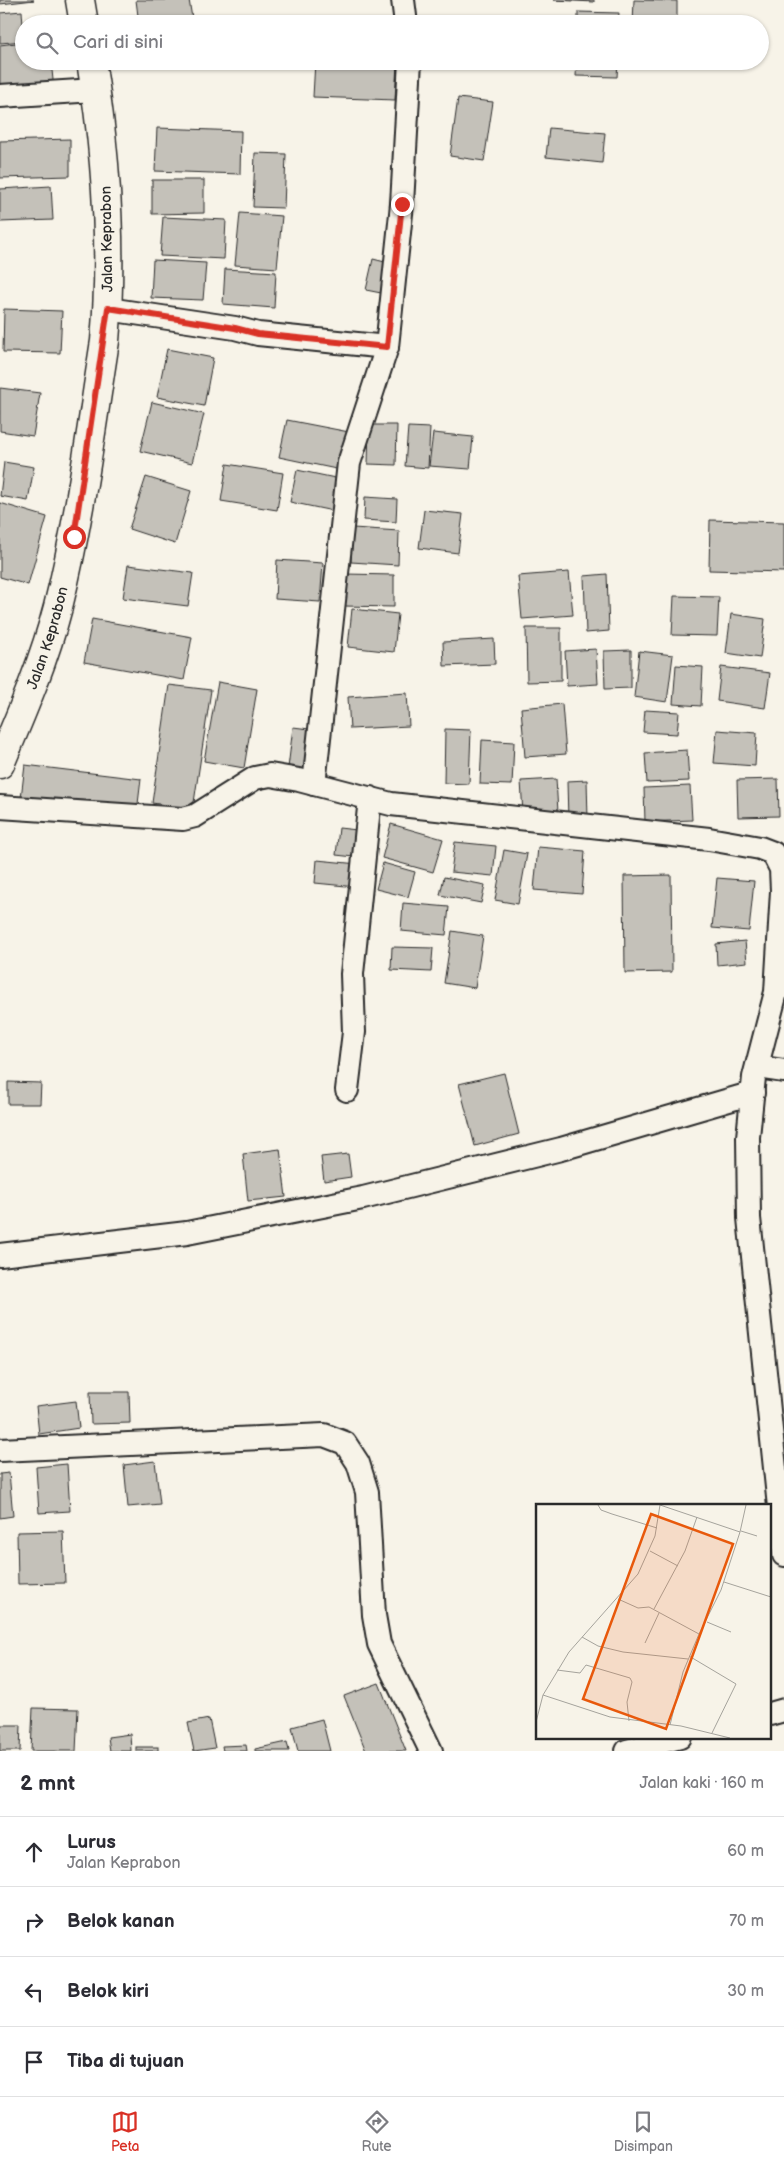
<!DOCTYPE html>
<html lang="id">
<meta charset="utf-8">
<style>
:root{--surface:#fff;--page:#f2f2f3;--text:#2b2b33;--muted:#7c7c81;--line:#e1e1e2;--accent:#d93025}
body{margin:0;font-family:"Balsamiq Sans",sans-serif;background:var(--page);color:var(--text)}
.stop{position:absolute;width:15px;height:15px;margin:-11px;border:4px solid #d93025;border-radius:50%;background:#fff}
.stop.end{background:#d93025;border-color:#fff;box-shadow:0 1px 5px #0008}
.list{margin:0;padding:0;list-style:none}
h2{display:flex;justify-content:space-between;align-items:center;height:65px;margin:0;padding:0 20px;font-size:21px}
h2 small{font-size:16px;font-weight:400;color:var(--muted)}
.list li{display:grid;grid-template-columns:32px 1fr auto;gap:15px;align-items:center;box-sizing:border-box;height:70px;padding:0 20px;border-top:1px solid var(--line)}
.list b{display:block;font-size:19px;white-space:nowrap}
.list p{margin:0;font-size:16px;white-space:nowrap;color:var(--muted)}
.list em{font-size:16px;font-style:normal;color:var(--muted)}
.icon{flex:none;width:28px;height:28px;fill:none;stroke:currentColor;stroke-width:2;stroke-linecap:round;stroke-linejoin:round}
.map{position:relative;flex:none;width:784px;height:1751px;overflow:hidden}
.search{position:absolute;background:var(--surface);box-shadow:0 1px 4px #0004;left:15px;right:15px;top:15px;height:55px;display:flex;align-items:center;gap:12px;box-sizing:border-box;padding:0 18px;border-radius:28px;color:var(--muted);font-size:19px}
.sheet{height:345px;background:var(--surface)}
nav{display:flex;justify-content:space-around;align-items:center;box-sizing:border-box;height:70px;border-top:1px solid var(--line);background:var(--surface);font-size:14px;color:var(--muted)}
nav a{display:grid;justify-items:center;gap:2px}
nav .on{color:var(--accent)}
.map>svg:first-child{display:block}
.building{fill:#c4c1b9;stroke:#2b2b2b}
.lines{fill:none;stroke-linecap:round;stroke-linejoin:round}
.street-casing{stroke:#2b2b2b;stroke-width:26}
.secondary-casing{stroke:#2b2b2b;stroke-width:31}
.street{stroke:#f7f3e8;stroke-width:22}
.secondary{stroke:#f7f3e8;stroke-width:28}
.route{stroke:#d93025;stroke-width:6}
.labels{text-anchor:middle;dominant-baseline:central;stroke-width:5;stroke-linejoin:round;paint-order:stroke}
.street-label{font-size:15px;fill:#2b2b2b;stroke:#f7f3e8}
.inset-road{fill:none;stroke:#a5a39c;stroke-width:1}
.view{fill:#e8590c;fill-opacity:0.15;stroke:#e8590c;stroke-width:2.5}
.inset-edge{fill:none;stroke:#2b2b2b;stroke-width:2.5}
</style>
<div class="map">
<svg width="784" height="1751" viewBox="0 0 784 1751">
<rect width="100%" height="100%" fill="#f7f3e8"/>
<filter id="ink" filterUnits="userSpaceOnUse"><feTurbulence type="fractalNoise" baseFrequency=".02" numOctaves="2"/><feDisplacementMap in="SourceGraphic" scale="10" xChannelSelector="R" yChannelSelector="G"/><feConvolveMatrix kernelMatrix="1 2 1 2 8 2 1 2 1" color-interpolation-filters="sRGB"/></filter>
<g filter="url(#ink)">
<g class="building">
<path d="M 0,0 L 34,0 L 0,4 Z"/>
<path d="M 136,0 L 189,0 L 193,24 L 139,24 Z"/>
<path d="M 554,0 L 594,0 L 594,2 Z"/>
<path d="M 634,0 L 677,1 L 677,24 L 633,24 Z"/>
<path d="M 22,11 L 24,41 L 0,43 L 0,13 Z"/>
<path d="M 578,12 L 619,13 L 618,24 L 578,24 Z"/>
<path d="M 329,22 L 373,23 L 373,24 L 329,24 Z"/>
<path d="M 24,42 L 24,61 L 51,61 L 54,89 L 0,94 L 0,45 Z"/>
<path d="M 315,61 L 397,62 L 395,100 L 313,97 Z"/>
<path d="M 441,61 L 501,61 L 501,63 Z"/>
<path d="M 577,61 L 618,61 L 617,77 L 576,76 Z"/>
<path d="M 458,98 L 493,102 L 484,161 L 450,156 Z"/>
<path d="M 157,128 L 241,131 L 240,174 L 155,171 Z"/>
<path d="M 549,128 L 605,133 L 602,163 L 546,157 Z"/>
<path d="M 70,139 L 70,176 L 0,178 L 0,141 Z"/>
<path d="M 255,153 L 286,154 L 284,208 L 253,207 Z"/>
<path d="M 152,180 L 204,180 L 204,213 L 152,214 Z"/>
<path d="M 51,186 L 53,220 L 0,222 L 0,189 Z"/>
<path d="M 240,213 L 282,216 L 277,268 L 235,265 Z"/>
<path d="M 163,217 L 226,220 L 224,259 L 160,256 Z"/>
<path d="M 373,259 L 393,264 L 386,294 L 366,290 Z"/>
<path d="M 153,260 L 206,263 L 203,300 L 151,298 Z"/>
<path d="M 225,269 L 276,272 L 274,308 L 223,304 Z"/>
<path d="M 4,309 L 62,311 L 60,353 L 3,352 Z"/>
<path d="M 167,349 L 213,358 L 204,406 L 157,397 Z"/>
<path d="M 0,388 L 40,393 L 33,436 L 0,431 Z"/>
<path d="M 152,402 L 204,414 L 192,463 L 140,451 Z"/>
<path d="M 287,420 L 349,432 L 341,470 L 279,457 Z"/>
<path d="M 369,425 L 397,425 L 396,465 L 368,464 Z"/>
<path d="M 408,427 L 430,428 L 428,468 L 405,466 Z"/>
<path d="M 433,433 L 473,437 L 470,469 L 429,466 Z"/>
<path d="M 4,462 L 34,467 L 28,501 L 0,496 Z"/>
<path d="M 227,464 L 283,473 L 277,510 L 221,501 Z"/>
<path d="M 297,470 L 340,479 L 333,511 L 290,502 Z"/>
<path d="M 146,477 L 191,491 L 175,544 L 129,529 Z"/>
<path d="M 365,497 L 397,499 L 396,522 L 364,520 Z"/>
<path d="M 0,503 L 47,517 L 28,585 L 0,577 Z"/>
<path d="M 424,510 L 463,514 L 458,553 L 419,548 Z"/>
<path d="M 710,520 L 784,522 L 784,572 L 709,570 Z"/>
<path d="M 353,528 L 399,531 L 398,565 L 351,562 Z"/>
<path d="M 277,560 L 323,563 L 320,602 L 275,599 Z"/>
<path d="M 128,565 L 193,573 L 188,606 L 123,598 Z"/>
<path d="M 569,572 L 573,615 L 522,619 L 518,576 Z"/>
<path d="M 345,574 L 394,575 L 394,607 L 344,606 Z"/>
<path d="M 607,574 L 609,631 L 586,633 L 584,576 Z"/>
<path d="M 674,596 L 719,597 L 717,636 L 672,635 Z"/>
<path d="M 352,609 L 398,614 L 394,652 L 348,647 Z"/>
<path d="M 731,614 L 765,619 L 760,658 L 726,653 Z"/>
<path d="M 92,619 L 192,637 L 184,680 L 84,662 Z"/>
<path d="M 526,628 L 561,628 L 561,681 L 527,682 Z"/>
<path d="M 494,639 L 495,664 L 444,666 L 443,642 Z"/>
<path d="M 596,649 L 598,684 L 567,686 L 565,651 Z"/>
<path d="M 631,650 L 631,688 L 605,689 L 604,651 Z"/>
<path d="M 639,651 L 673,655 L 667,702 L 634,697 Z"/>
<path d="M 676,665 L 703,667 L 701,706 L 673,704 Z"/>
<path d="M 721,667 L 770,673 L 765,708 L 717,701 Z"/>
<path d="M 218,682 L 257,689 L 244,768 L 204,761 Z"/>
<path d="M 169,685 L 211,690 L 193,809 L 152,803 Z"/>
<path d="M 407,693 L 409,726 L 350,729 L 348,697 Z"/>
<path d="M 562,704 L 566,754 L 525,757 L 521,708 Z"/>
<path d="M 645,710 L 679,712 L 677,734 L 643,732 Z"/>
<path d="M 293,727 L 318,730 L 313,771 L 288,768 Z"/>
<path d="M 445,729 L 471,730 L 469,784 L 444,783 Z"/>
<path d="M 717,730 L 757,733 L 755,766 L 714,763 Z"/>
<path d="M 482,740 L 514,742 L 512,785 L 480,784 Z"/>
<path d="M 687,750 L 689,781 L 647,783 L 645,753 Z"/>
<path d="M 25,765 L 141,779 L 137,812 L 21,798 Z"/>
<path d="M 556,779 L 558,812 L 523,814 L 521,781 Z"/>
<path d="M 778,779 L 779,816 L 738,817 L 737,780 Z"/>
<path d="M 587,780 L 588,819 L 568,820 L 567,781 Z"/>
<path d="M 690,786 L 692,820 L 645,822 L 644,788 Z"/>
<path d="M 391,824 L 443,839 L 433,872 L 382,858 Z"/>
<path d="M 339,828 L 366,831 L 363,858 L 336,855 Z"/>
<path d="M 455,842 L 496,846 L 493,876 L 451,872 Z"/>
<path d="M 538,847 L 585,851 L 582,894 L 534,890 Z"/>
<path d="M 504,850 L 527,854 L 518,904 L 495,900 Z"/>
<path d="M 317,860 L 358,864 L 356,887 L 315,883 Z"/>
<path d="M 383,863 L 415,872 L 408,897 L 376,889 Z"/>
<path d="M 671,875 L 672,972 L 625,973 L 624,876 Z"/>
<path d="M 444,877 L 485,885 L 481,903 L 440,895 Z"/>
<path d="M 717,878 L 754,881 L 749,931 L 712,928 Z"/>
<path d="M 403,903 L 449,907 L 446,935 L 401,931 Z"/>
<path d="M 452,931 L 483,936 L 475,988 L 444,983 Z"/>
<path d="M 745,941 L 747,962 L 717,965 L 716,944 Z"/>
<path d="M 392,947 L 433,948 L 431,972 L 391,970 Z"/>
<path d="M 504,1073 L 519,1134 L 475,1146 L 459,1084 Z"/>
<path d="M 8,1082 L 41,1083 L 40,1104 L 8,1104 Z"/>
<path d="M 280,1149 L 286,1197 L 248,1201 L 243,1154 Z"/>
<path d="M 348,1154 L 351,1177 L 324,1181 L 321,1157 Z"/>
<path d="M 90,1392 L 129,1392 L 130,1423 L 91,1424 Z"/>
<path d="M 76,1401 L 79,1428 L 39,1434 L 36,1406 Z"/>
<path d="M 155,1461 L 160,1504 L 128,1507 L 124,1465 Z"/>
<path d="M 67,1464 L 70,1511 L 39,1513 L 36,1467 Z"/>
<path d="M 9,1473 L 13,1516 L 0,1518 L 0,1474 Z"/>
<path d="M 63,1531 L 65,1583 L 18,1584 L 17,1532 Z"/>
<path d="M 379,1683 L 406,1751 L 366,1751 L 344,1696 Z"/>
<path d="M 33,1708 L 78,1709 L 76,1751 L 31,1751 Z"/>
<path d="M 209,1719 L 215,1748 L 194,1751 L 188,1723 Z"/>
<path d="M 322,1719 L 330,1751 L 298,1751 L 292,1727 Z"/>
<path d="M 0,1725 L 21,1725 L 20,1751 L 0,1751 Z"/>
<path d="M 130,1734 L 131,1751 L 110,1751 L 108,1737 Z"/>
<path d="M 287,1742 L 289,1751 L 255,1751 L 255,1749 Z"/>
<path d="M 246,1745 L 247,1751 L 223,1751 L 222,1746 Z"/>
<rect x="136" y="1747" width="22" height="4"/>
</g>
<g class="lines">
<defs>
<g id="street">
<path d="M 403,0 L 406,24"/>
<path d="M 0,96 L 95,90"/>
<path d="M 108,309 L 235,328 L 258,334 L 387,347"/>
<path d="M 314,784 L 349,463 L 387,347 L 402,204 L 410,61"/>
<path d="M 0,807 L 183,819 L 195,816 L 255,778 L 270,775 L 299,780 L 391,804 L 709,839 L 760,848 L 773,853 L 781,869 L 782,891 L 776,992 L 754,1077 L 748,1137 L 749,1218 L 784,1555"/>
<path d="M 757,1067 L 784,1071"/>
<path d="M 347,1090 L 354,1032 L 352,974 L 370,798"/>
<path d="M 0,1255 L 187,1233 L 363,1198 L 561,1149 L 753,1093"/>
<path d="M 0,1450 L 324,1435 L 345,1443 L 358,1463 L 367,1492 L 374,1615 L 379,1644 L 431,1751"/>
<path d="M 770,1714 L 784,1710"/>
<path d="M 627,1751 L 680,1737"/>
</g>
<g id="secondary">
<path d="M 80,0 L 84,24"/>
<path id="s1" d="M 0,764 C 22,712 44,661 58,607 C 80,520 91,429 105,341 C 113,248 106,153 91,61"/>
</g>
</defs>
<use href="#street" class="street-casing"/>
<use href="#secondary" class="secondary-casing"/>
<use href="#street" class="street"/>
<use href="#secondary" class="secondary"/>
</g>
</g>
<g class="lines" filter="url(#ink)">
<path class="route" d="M 74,537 L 108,308 L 235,328 L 258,334 L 387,347 L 402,204"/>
</g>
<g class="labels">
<g class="street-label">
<text transform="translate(107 239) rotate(-91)">Jalan Keprabon</text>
<text stroke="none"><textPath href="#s1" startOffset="135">Jalan Keprabon</textPath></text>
</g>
</g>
<g transform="translate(536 1504)">
<rect width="235" height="235" fill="#f7f3e8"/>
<path class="inset-road" d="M 62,1 L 65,6 L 76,10 L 121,24M 124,1 L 204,28 L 210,1M 205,27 L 221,32M 114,47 L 142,62M 188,78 L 235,93M 82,95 L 102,104 L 113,103 L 163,130 L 147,168 L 134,221M 118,105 L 149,47 L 161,13M 171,118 L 195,128M 163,130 L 185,86 L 204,28M 46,133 L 62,142 L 87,148 L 152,155M 109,139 L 123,109M 153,152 L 200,180 L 176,229M 21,166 L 44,169 L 50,161 L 94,174 L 96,178 L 91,198 L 93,217M 7,191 L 74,213 L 145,222 L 194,234M 0,218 L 7,191 L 33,148 L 102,70 L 119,32 L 124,1"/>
<path class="view" d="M 115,10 L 197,40 L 130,225 L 47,195 Z"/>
<rect width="235" height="235" class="inset-edge"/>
</g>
</svg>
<div class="stop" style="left:74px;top:537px"></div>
<div class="stop end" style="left:402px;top:204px"></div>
<div class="search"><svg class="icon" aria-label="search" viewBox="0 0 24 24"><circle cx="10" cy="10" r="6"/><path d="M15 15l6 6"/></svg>Cari di sini</div>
</div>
<section class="sheet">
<h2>2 mnt<small>Jalan kaki · 160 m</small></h2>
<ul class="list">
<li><svg class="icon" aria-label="ahead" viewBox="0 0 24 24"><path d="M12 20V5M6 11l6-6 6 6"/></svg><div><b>Lurus</b><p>Jalan Keprabon</p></div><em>60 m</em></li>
<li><svg class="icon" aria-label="right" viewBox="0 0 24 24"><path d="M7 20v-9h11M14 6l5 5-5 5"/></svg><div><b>Belok kanan</b></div><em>70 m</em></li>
<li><svg class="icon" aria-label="left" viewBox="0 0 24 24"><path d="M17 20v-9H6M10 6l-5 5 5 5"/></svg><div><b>Belok kiri</b></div><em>30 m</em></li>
<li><svg class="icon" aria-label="arrive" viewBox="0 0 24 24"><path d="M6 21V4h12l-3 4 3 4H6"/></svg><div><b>Tiba di tujuan</b></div></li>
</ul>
</section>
<nav>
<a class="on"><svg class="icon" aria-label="map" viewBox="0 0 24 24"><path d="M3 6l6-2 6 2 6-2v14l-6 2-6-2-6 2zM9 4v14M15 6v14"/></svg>Peta</a>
<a><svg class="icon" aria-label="directions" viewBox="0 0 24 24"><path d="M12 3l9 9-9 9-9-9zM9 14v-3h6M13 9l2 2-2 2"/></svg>Rute</a>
<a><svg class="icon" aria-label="saved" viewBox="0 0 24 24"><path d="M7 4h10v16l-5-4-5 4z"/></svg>Disimpan</a>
</nav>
